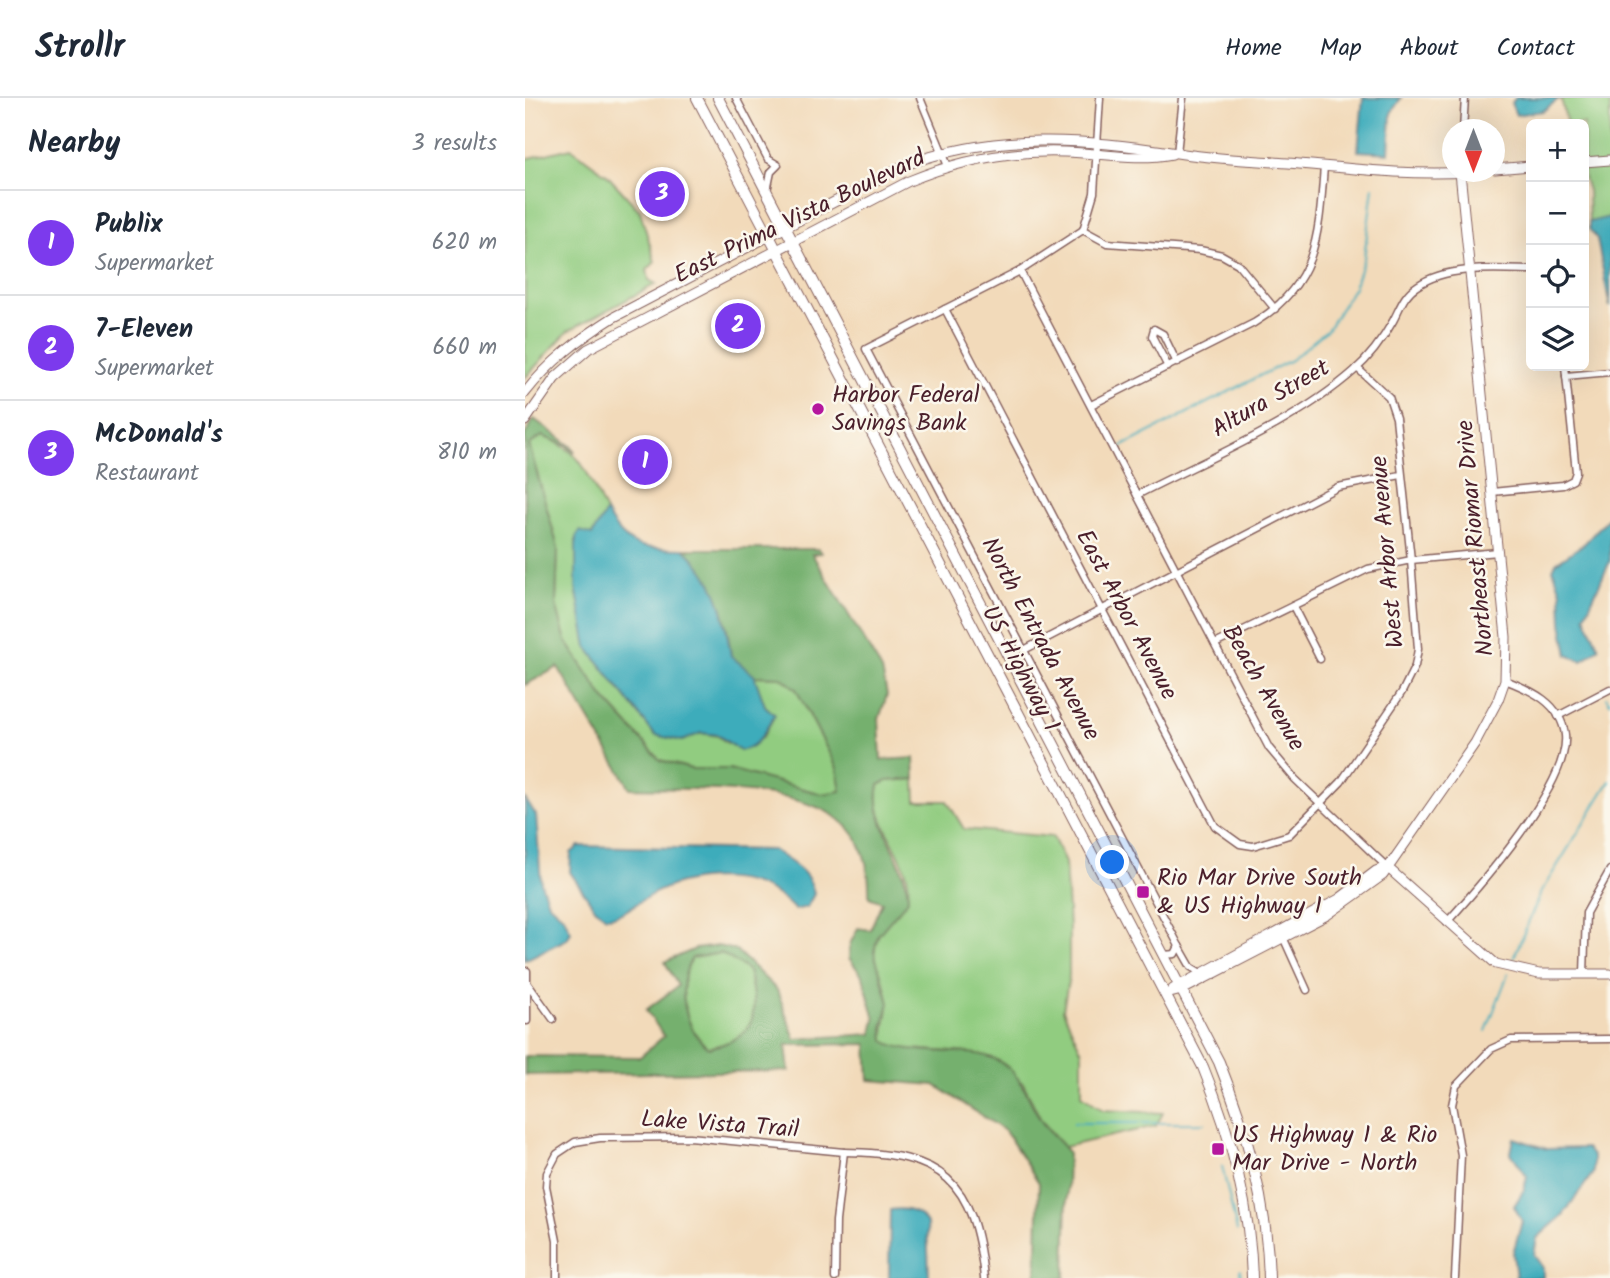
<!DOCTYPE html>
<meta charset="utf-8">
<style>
:root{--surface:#fff;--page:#f6f6f7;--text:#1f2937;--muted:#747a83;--line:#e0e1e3;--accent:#7c3aed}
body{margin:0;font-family:Kalam,sans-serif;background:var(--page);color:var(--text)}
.controls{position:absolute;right:21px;top:21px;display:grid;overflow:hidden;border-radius:10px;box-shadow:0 7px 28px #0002}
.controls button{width:63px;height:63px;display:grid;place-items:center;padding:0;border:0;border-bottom:2px solid var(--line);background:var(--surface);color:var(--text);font:35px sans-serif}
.compass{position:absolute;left:917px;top:21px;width:63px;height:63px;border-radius:50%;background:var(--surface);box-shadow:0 7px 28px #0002;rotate:180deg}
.you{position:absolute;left:588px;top:765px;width:24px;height:24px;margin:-18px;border:5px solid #fff;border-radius:50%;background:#1a73e8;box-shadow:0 0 0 10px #1a73e833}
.badge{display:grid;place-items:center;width:46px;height:46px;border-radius:50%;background:var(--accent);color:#fff;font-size:23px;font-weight:700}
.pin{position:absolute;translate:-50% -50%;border:4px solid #fff;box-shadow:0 2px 7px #0006}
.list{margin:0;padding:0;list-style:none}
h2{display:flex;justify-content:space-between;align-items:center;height:91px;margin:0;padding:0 28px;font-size:30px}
h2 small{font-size:23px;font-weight:400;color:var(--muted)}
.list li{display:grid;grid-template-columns:46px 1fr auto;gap:21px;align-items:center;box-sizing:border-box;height:105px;padding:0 28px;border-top:2px solid var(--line)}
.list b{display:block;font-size:26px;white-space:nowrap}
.list p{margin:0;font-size:23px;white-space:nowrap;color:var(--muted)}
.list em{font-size:23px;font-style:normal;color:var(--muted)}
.icon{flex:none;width:38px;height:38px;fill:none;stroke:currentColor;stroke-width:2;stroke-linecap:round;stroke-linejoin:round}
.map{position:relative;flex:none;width:1085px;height:1180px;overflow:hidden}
header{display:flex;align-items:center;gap:42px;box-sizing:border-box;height:98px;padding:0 35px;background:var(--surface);border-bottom:2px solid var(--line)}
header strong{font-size:33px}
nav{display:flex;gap:38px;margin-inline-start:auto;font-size:24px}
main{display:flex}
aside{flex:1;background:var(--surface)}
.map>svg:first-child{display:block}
.green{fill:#91cc80;stroke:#6e7656;stroke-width:2}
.forest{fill:#74b06e;stroke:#5f684c;stroke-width:2;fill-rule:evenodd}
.water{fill:#3eacbb;stroke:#446673;stroke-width:2}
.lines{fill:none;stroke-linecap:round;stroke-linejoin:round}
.stream{stroke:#3eacbb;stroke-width:2}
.street-casing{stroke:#85605d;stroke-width:9}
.secondary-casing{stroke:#85605d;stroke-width:11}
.primary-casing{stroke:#85605d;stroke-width:12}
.street{stroke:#fff;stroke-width:6}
.secondary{stroke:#fff;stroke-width:9}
.primary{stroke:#fff;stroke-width:10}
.poi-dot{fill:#b5179e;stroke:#fbf7ec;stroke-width:2.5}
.labels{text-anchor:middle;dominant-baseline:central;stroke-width:5;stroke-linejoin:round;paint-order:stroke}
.street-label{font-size:24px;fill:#4a1f2b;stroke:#fbf7ec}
.poi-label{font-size:24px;fill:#4a1f2b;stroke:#fbf7ec;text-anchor:start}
</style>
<header>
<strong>Strollr</strong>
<nav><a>Home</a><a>Map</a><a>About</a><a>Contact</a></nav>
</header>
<main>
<aside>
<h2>Nearby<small>3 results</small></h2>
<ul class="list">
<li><span class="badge">1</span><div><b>Publix</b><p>Supermarket</p></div><em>620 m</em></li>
<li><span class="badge">2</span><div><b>7-Eleven</b><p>Supermarket</p></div><em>660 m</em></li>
<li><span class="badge">3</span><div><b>McDonald's</b><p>Restaurant</p></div><em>810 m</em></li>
</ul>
</aside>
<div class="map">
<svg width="1085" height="1180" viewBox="0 0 1085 1180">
<rect width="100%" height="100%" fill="#fbf7ec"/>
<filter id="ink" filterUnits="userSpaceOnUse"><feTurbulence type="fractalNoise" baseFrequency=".0143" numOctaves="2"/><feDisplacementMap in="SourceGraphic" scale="14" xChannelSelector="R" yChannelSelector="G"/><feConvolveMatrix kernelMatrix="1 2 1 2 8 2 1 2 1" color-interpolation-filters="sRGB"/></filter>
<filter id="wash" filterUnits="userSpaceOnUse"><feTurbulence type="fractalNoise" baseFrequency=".00686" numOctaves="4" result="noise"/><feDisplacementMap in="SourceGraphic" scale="28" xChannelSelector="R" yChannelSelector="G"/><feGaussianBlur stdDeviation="1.57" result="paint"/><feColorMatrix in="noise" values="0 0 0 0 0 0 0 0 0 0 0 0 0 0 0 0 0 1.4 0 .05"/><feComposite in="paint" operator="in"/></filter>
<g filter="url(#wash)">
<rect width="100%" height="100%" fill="#f2daba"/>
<g class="green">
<path d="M 1036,0 L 1085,0 L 1085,123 L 1064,124 L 1063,93 L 1059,80 L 1059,26 L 1042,26 Z"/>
<path d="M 46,50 L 82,77 L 115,113 L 130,164 L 122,172 L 124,182 L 131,186 L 43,233 L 0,280 L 0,61 Z"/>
<path d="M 17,338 C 60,354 61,375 81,414 L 67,437 L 51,489 L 62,549 L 129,636 L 157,643 L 176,635 L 193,638 L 202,645 L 237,640 L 250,617 L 240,608 L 229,578 L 257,579 L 271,591 L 312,670 L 317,693 L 297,696 L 204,671 L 166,671 L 135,662 L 78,599 L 41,543 L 31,507 L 33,450 L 4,347 Z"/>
<path d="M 390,681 L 391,703 L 422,703 L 439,731 L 528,739 L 540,765 L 544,829 L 544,878 L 538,912 L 557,954 L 557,997 L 578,1012 L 638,1015 L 631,1028 L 539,1049 L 516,1022 L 498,985 L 441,955 L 372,950 L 359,943 C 358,929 363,919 363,906 C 364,882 342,862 353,838 C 363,817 387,810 383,784 C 378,750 346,723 354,687 L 362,683 Z"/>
<path d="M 196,855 L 223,872 C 234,918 233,940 183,950 C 159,930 150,888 167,860 Z"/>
</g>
<path class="forest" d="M 9,321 L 47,349 L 50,355 L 41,347 L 17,338 L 4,347 L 33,450 L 31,507 L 41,543 L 78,599 L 135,662 L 166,671 L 204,671 L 297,696 L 316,693 L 312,670 L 271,591 L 256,579 L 229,578 L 206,558 C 201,515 192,481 159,451 L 293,451 L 296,455 L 287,456 L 357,572 L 362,597 L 354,621 L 356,662 L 389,660 L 390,681 L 362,683 L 354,687 C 345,727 383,762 383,802 L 353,837 L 349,854 L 364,905 L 358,928 L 359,943 C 392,962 452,944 480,967 C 499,982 503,1001 515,1021 C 522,1033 534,1043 543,1054 L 540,1180 L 511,1180 L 514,1085 L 480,1033 L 410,987 L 344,982 L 342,946 L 261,947 L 264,973 L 0,977 L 0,958 L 115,959 L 139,938 L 121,912 L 153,888 L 140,864 L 170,851 L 193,848 L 211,852 L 252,892 L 270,941 L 347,936 L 350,921 L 338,879 L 324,860 L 325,846 L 333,830 L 345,832 L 357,804 L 344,799 C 345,772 339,740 315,722 C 268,686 163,692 105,690 L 33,569 L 0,587 L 0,337 ZM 196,855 L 223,872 C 234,917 233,940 183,950 C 159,930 150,888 167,860 Z"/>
<g class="water">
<path d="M 838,0 L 876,0 L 866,15 L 864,55 L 833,53 Z"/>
<path d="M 991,0 L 1035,0 L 1018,13 L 991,17 L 986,5 Z"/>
<path d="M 1085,119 L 1085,209 L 1072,141 L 1064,131 L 1064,124 Z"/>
<path d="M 81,414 C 102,453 118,450 159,451 C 195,484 198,512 206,558 L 229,577 L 240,608 L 250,617 C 239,632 236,648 215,653 L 193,637 L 176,635 L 157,643 L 130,637 L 62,549 L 51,489 L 51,439 L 55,433 L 67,437 Z"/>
<path d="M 1085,418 L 1085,463 L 1060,518 L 1074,550 L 1057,563 L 1043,557 L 1037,525 L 1036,494 L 1028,471 L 1031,465 L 1060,445 Z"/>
<path d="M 0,701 L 11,717 L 16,785 L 23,805 L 39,819 L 46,834 L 42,841 L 0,862 Z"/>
<path d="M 54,748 L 248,752 C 266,765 285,772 289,796 L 282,809 L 270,812 C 234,772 169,773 124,798 C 109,806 99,818 81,819 L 69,809 L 45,774 L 46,755 Z"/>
<path d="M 989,1040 L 1022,1051 L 1061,1050 L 1068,1059 L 1068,1075 L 1038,1117 L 1012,1140 L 1009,1157 L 1018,1170 L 1018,1180 L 991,1180 L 988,1155 L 997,1123 L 989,1108 L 999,1092 L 1002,1078 L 986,1055 Z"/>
<path d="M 365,1112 C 379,1110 394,1112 402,1126 L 404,1180 L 364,1180 Z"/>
</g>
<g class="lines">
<g class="stream">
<path d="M 596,349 L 766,262 L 803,231 L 829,189 L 839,160 L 848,89"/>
<path d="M 1081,599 L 1085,605"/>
<path d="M 986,866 L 1016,794 L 1085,683"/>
<path d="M 961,933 L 983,876"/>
<path d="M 549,1025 L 680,1025"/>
<path d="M 697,1068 L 712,1133"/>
<path d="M 715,1172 L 716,1180"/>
</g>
</g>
</g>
<g filter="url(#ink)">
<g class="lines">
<defs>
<g id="street">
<path d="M 211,0 L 243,61 L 253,67 L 246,74 L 242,93"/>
<path d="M 395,0 L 423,68"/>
<path d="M 575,0 L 569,95 L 558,132 L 495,173 L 341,251 L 654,848 L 666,869 L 676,875"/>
<path d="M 938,32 L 940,0"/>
<path d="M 652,55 L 658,0"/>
<path d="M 558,132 L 582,145 L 675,152 L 697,157 L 713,166 L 750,211"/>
<path d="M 495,173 L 744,650 L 770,681 L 862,769"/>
<path d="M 420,211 L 690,728 L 715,746 L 728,748 L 764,737 L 816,684 L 877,594 L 890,568 L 893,551 L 886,462 L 871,320 L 864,299 L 832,270"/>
<path d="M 643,269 L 627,238 L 629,231 L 638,236 L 652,265"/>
<path d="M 1041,278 L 1085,274"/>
<path d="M 566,307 L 729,225 C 793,186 794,136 799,68"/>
<path d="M 967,394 L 1038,387 L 1048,382 L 1051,374 L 1040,268"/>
<path d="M 612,397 C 683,360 769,326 829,273 C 845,259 858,241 868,223 C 875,210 879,196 892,188 C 922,167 971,171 1006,172"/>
<path d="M 768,508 L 795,561"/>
<path d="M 690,546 L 843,471 L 886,462 L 973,454"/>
<path d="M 499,552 L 813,389 L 876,377"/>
<path d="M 1033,618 L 1085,591"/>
<path d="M 922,824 C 954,789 1045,686 1040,637 C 1036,605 1006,592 980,582"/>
<path d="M 758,839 L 782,892"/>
<path d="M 639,857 L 650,856 L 654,848"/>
<path d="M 1059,876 L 1061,815 L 1085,772"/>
<path d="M 3,886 L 28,921"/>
<path d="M 2,923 L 2,873"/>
<path d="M 319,1054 C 418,1055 449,1082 459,1180"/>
<path d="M 32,1180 L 32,1143 L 21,1088 L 22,1075 L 32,1056 L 50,1044 L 75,1040 L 165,1039 L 319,1054 L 311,1123 L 310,1180"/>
<path d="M 930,1180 L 936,1057 L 927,1007 L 931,988 L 966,951 L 986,942 L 1085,941"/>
</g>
<g id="secondary">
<path d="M 1059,64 L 1085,62"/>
<path d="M 970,71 L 1006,68"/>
<path d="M 0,295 C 25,263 54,241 89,219 L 380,67 C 469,34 560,40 652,55 C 688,61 726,62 763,65 C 822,70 884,78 943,74"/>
<path d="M 0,323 L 30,280 L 63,251 L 384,83 C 434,62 486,52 540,54 C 576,55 612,63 647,56"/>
<path d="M 862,769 L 971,866 L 1014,876 L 1085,876"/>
<path d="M 648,891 L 814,801 L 851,773 L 862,769"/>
<path d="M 641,896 L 657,892 L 802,817 L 858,777 L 950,645 L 973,602 L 980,582 L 981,539 L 935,74"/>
</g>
<g id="primary">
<path d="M 172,0 L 678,969 C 706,1037 725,1107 727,1180"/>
<path d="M 193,0 L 694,964 C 722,1034 742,1104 744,1180"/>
</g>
</defs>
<use href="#street" class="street-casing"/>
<use href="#secondary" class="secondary-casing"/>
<use href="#primary" class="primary-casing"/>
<use href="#street" class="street"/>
<use href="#secondary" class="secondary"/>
<use href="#primary" class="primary"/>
</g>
</g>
<g class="poi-dot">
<circle cx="293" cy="311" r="7"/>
<rect x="611" y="787" width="14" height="14" rx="3.5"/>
<rect x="686" y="1044" width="14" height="14" rx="3.5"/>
</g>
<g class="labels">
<g class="street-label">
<text transform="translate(275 119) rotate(-26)">East Prima Vista Boulevard</text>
<text transform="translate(746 301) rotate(-30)">Altura Street</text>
<text transform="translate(951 440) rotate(-95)">Northeast Riomar Drive</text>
<text transform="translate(863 454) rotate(-95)">West Arbor Avenue</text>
<text transform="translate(601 517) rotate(62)">East Arbor Avenue</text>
<text transform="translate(515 541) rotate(62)">North Entrada Avenue</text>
<text transform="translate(495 571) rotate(62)">US Highway 1</text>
<text transform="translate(738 590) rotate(60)">Beach Avenue</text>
<text transform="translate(195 1027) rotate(4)">Lake Vista Trail</text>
</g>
<g class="poi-label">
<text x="307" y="297">Harbor Federal<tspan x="307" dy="28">Savings Bank</tspan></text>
<text x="632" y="780">Rio Mar Drive South<tspan x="632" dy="28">&amp; US Highway 1</tspan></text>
<text x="707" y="1037">US Highway 1 &amp; Rio<tspan x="707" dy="28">Mar Drive - North</tspan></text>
</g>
</g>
</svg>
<div class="controls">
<button>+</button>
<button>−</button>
<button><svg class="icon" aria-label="locate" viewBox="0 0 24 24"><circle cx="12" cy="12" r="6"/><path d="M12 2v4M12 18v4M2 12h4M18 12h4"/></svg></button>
<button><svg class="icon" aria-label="layers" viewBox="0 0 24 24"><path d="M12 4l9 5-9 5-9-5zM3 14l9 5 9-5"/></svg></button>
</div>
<svg class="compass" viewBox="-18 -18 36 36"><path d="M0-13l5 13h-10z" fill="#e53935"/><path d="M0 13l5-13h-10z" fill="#747a83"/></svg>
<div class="you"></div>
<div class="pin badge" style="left:120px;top:364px">1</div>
<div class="pin badge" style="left:213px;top:228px">2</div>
<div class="pin badge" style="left:137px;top:96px">3</div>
</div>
</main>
